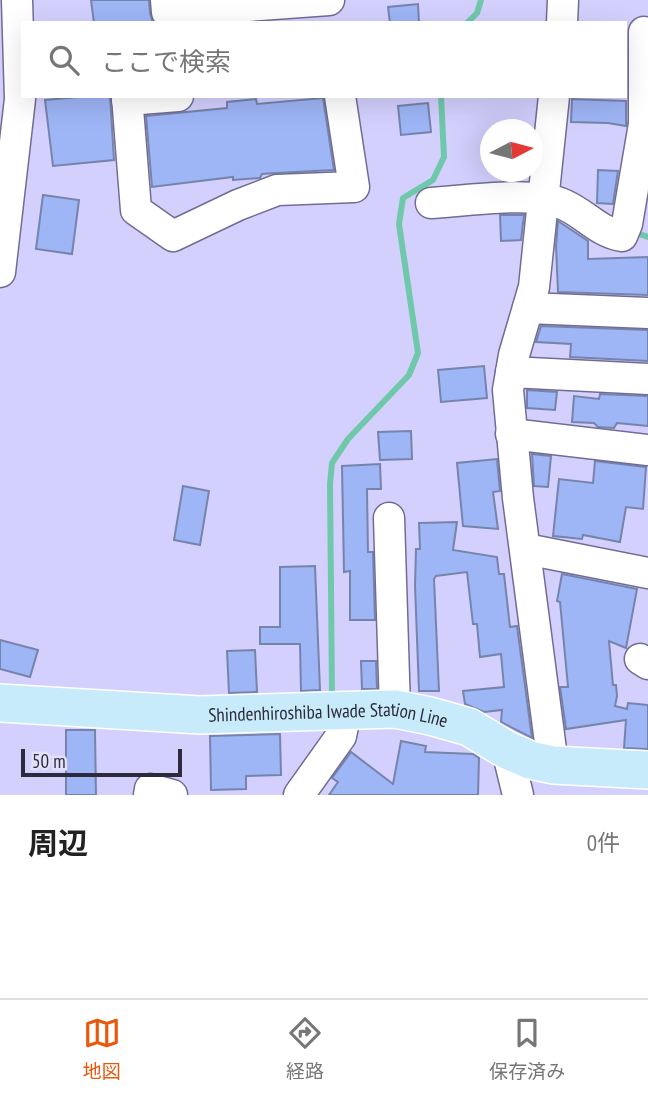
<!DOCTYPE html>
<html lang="ja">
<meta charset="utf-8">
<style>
:root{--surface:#fff;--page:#f6f6f6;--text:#222;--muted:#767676;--line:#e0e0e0;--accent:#ea580c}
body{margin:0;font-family:"PT Sans Narrow","Noto Sans JP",sans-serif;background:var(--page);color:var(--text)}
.compass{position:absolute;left:480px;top:119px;width:63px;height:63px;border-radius:50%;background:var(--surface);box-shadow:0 7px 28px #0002;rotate:84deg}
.scale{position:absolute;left:21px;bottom:18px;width:161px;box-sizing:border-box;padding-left:7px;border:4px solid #2c2a3b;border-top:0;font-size:19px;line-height:24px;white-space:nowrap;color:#2c2a3b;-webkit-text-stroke:5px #e2e0fb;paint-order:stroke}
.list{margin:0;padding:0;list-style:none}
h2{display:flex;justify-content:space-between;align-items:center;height:91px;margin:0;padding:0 28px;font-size:30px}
h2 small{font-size:23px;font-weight:400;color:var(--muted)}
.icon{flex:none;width:38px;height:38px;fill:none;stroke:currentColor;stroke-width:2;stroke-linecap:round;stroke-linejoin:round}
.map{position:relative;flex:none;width:648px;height:795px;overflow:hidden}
.search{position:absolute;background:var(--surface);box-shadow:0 7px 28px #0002;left:21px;right:21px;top:21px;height:77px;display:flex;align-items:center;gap:18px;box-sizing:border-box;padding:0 24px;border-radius:0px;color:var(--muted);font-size:26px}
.sheet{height:203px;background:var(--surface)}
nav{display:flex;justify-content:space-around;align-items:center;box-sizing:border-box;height:98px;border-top:2px solid var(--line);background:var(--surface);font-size:19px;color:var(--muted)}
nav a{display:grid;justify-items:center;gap:4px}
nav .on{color:var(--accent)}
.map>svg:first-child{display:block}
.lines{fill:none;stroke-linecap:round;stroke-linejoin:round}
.stream{stroke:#6fc8aa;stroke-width:6}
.building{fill:#9eb5f6;stroke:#7684ac;stroke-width:2}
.minor-casing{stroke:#716c95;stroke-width:33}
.major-casing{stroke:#fff;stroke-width:40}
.minor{stroke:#fff;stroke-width:30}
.major{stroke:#c8ebfb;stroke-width:37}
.labels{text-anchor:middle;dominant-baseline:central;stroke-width:7;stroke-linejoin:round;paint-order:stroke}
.street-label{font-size:19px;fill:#2c2a3b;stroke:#e2e0fb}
</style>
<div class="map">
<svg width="648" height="795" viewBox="0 0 648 795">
<rect width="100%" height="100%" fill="#d4d0fe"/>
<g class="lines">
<g class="stream">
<path d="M 467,23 L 477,13 L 481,0"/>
<path d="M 633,232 L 648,237"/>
<path d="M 332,693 L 330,484 L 332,463 L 348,439 L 409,375 L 418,353 L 399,224 L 403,198 L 433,180 L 444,157 L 441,96"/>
</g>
</g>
<g class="building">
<path d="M 91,0 L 149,0 L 150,13 L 153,23 L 94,23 Z"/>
<path d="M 418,4 L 419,23 L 390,23 L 388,7 Z"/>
<path d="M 89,96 L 110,96 L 114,160 L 53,166 L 45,100 Z"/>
<path d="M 323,98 L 334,170 L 276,173 L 262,174 L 260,178 L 233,180 L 233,177 L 152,187 L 146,116 L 227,108 L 227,102 L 256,99 L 257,104 Z"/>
<path d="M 572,99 L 626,101 L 626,126 L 608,123 L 571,122 Z"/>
<path d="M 428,103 L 431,132 L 401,135 L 398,106 Z"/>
<path d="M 598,170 L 618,171 L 613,204 L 597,203 Z"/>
<path d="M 43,195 L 79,200 L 72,254 L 36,249 Z"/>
<path d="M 500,215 L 524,215 L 521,240 L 501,241 Z"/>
<path d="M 558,221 L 588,241 L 588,259 L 648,257 L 648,295 L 558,292 L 556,246 Z"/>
<path d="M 541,326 L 648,330 L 648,361 L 570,357 L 571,344 L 536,342 Z"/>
<path d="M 484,366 L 487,398 L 441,402 L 438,370 Z"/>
<path d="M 527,390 L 557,392 L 555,410 L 527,408 Z"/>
<path d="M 600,394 L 648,396 L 648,426 L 617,423 L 614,428 L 598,427 L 594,423 L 572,422 L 574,396 L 599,399 Z"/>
<path d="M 411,431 L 412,459 L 380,460 L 378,432 Z"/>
<path d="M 532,454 L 551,456 L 548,487 L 534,486 Z"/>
<path d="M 497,459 L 500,491 L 493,492 L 498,529 L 463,526 L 457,463 Z"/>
<path d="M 595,461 L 646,467 L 643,509 L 626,507 L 620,542 L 583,535 L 582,539 L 553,536 L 559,479 L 593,483 Z"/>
<path d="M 380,464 L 381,489 L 367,489 L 368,552 L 373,552 L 375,620 L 350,620 L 350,571 L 344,572 L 342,466 Z"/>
<path d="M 183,486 L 209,491 L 200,545 L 174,540 Z"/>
<path d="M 457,522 L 453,550 L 497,557 L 499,574 L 504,574 L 510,627 L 517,626 L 532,738 L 501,722 L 502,710 L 484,712 L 465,704 L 463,691 L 504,687 L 501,654 L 480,657 L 477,624 L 473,624 L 467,572 L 436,576 L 434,579 L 439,691 L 419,691 L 415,586 L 416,549 L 420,549 L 419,523 Z"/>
<path d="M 315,566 L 320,690 L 301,691 L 300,644 L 260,644 L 260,627 L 280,627 L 280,567 Z"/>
<path d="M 562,574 L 637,589 L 626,648 L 609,641 L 613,685 L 616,685 L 617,696 L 615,706 L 627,709 L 628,703 L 648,705 L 648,749 L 624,748 L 626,720 L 566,729 L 560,687 L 568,687 L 560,602 L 557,601 Z"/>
<path d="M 0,640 L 38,650 L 30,677 L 0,669 Z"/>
<path d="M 255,650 L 257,692 L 229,693 L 227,651 Z"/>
<path d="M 361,661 L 376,661 L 377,689 L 362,689 Z"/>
<path d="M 66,730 L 95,730 L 96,795 L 66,795 Z"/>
<path d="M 280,734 L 281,775 L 246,776 L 246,789 L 211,790 L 210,736 Z"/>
<path d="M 401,741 L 426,746 L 425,752 L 473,754 L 479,758 L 478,795 L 329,795 L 338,782 L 332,778 L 351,752 L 393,784 Z"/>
</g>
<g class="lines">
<defs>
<g id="minor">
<path d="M 166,0 L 167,12 L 329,0"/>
<path d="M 562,23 L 563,0"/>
<path d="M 127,96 L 136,210 L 173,236 L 238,205 L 277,190 L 354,187 L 340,96"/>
<path d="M 127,100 L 178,96"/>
<path d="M 644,124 L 644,32"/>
<path d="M 431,203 C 464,201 531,191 560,203 C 583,211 597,232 622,236 L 627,224 L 644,124 L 648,124"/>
<path d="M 0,272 L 20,99 L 17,0"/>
<path d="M 528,308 L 648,313"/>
<path d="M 511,372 L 648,379"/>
<path d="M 511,434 L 648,450"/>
<path d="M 389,518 L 395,709"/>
<path d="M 526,549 L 648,573"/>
<path d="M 640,659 L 648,664"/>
<path d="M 507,750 L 518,795"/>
<path d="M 553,765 L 518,498 L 508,390 L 514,355 L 534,287 L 554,96"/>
<path d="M 149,795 L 150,789 L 172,795"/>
<path d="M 299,795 L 341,736 L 346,711"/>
</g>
<g id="major">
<path id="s1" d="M 0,703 L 200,715 L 395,709 L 430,716 L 469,727 L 507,750 L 530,760 L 553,765 L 648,770"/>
</g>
</defs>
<use href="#minor" class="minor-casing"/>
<use href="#major" class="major-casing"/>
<use href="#minor" class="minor"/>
<use href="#major" class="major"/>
</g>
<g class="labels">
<g class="street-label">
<text stroke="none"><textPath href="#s1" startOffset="329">Shindenhiroshiba Iwade Station Line</textPath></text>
</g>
</g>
</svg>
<svg class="compass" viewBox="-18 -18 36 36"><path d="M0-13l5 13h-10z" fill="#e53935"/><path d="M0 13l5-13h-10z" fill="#767676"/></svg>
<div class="scale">50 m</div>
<div class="search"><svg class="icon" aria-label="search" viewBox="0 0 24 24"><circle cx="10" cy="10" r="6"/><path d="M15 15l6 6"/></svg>ここで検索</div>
</div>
<section class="sheet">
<h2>周辺<small>0件</small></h2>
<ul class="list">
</ul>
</section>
<nav>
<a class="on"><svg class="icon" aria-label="map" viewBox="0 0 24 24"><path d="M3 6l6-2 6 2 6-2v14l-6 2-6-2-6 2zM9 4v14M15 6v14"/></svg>地図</a>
<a><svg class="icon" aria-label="directions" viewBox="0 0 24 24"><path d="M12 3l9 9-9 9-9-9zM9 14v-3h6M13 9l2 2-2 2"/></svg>経路</a>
<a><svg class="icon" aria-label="saved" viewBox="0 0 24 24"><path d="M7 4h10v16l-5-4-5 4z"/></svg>保存済み</a>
</nav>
